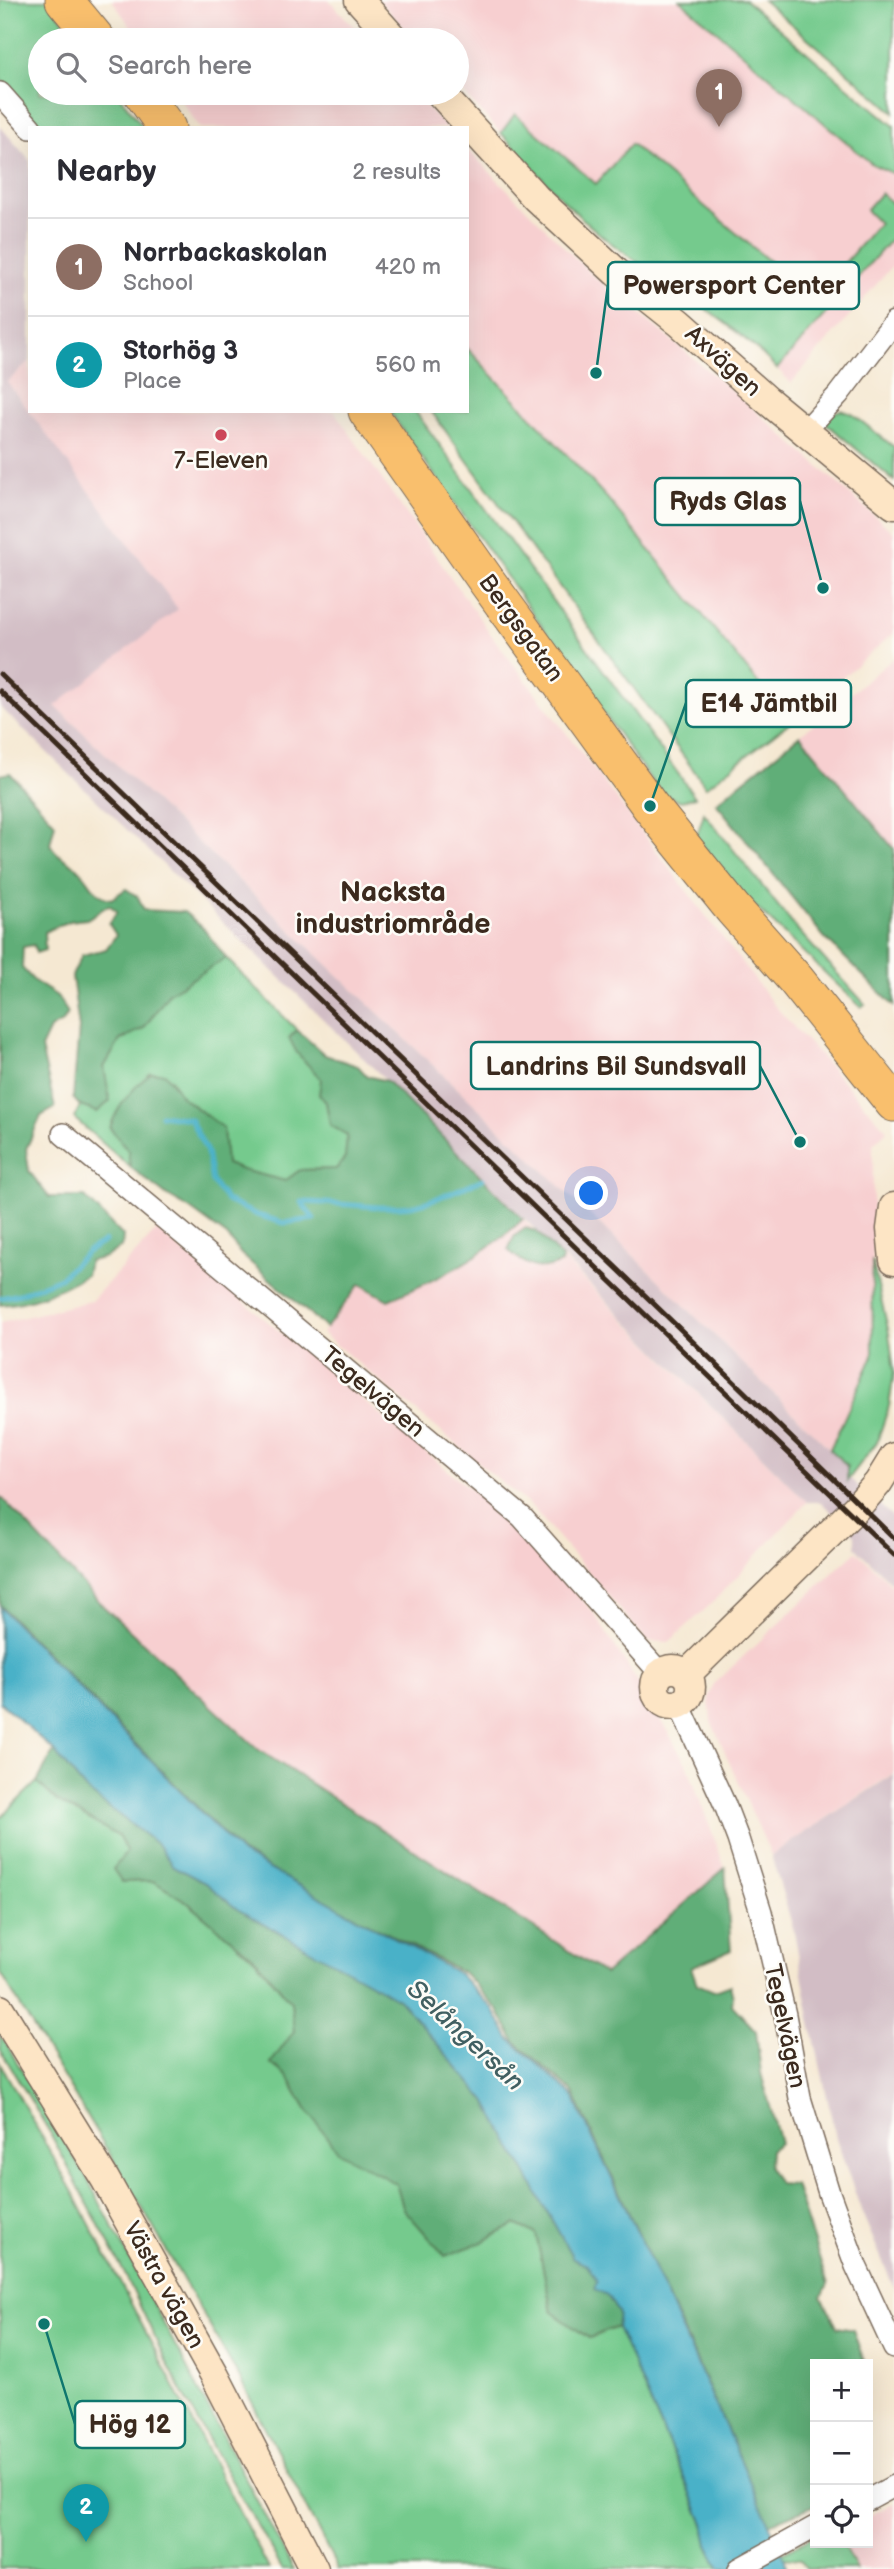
<!DOCTYPE html>
<meta charset="utf-8">
<style>
:root{--surface:#fff;--page:#f2f2f3;--text:#2b2b33;--muted:#7c7c81;--line:#e1e1e2;--accent:#d1495b}
body{margin:0;font-family:"Balsamiq Sans",sans-serif;background:var(--page);color:var(--text)}
.controls{position:absolute;right:21px;bottom:21px;display:grid;overflow:hidden;border-radius:0px;box-shadow:0 7px 28px #0002}
.controls button{width:63px;height:63px;display:grid;place-items:center;padding:0;border:0;border-bottom:2px solid var(--line);background:var(--surface);color:var(--text);font:35px sans-serif}
.you{position:absolute;left:592px;top:1194px;width:24px;height:24px;margin:-18px;border:5px solid #fff;border-radius:50%;background:#1a73e8;box-shadow:0 0 0 10px #1a73e833}
.badge{display:grid;place-items:center;width:46px;height:46px;border-radius:50%;background:var(--accent);color:#fff;font-size:23px;font-weight:700}
.pin{position:absolute;translate:-50% -58px;filter:drop-shadow(0 2px 4px #0008)}
.pin::after{content:'';position:absolute;top:37px;width:24px;height:21px;background:inherit;clip-path:polygon(0 0,100% 0,50% 100%)}
.list{margin:0;padding:0;list-style:none}
h2{display:flex;justify-content:space-between;align-items:center;height:91px;margin:0;padding:0 28px;font-size:30px}
h2 small{font-size:23px;font-weight:400;color:var(--muted)}
.list li{display:grid;grid-template-columns:46px 1fr auto;gap:21px;align-items:center;box-sizing:border-box;height:98px;padding:0 28px;border-top:2px solid var(--line)}
.list b{display:block;font-size:26px;white-space:nowrap}
.list p{margin:0;font-size:23px;white-space:nowrap;color:var(--muted)}
.list em{font-size:23px;font-style:normal;color:var(--muted)}
.icon{flex:none;width:38px;height:38px;fill:none;stroke:currentColor;stroke-width:2;stroke-linecap:round;stroke-linejoin:round}
.map{position:relative;flex:none;width:894px;height:2569px;overflow:hidden}
.search{position:absolute;background:var(--surface);box-shadow:0 7px 28px #0002;left:28px;top:28px;width:441px;height:77px;display:flex;align-items:center;gap:18px;box-sizing:border-box;padding:0 24px;border-radius:38px;color:var(--muted);font-size:26px}
.panel{position:absolute;background:var(--surface);box-shadow:0 7px 28px #0002;left:28px;top:126px;width:441px;height:287px;border-radius:0px}
.map>svg:first-child{display:block}
.built{fill:#f7cfd0}
.industrial{fill:#d2bdc5}
.green{fill:#75ca8d;stroke:#587a56;stroke-width:2}
.forest{fill:#60ae78;stroke:#4e6c4b;stroke-width:2}
.water{fill:#49b1c8;stroke:#426e73;stroke-width:2}
.lines{fill:none;stroke-linecap:round;stroke-linejoin:round}
.stream{stroke:#49b1c8;stroke-width:5}
.street-casing{stroke:#7c6c5d;stroke-width:24}
.secondary-casing{stroke:#7c6c5d;stroke-width:31}
.highway-casing{stroke:#7c6c5d;stroke-width:39}
.street{stroke:#fff;stroke-width:21}
.secondary{stroke:#fde5c5;stroke-width:28}
.highway{stroke:#f9bf6d;stroke-width:37}
.rail{stroke:#3b2a1e;stroke-width:5}
.poi-dot{fill:#d1495b;stroke:#fdfcf7;stroke-width:2.5}
.labels{text-anchor:middle;dominant-baseline:central;stroke-width:5;stroke-linejoin:round;paint-order:stroke}
.street-label{font-size:24px;fill:#3b2a1e;stroke:#fdfcf7}
.poi-label{font-size:24px;fill:#3b2a1e;stroke:#fdfcf7}
.water-label{font-size:26px;font-style:italic;fill:#416062;stroke:#fdfcf7}
.quarter-label{font-size:28px;font-weight:bold;fill:#3b2a1e;stroke:#fdfcf7}
.leader{fill:none;stroke:#0f766e;stroke-width:2.5}
.callout-dot{fill:#0f766e;stroke:#fdfcf7;stroke-width:2.5}
.callout{fill:#fdfcf7;stroke:#0f766e;stroke-width:2.5}
.callout-label{font-size:26px;text-anchor:middle;font-weight:bold;fill:#3b2a1e}
</style>
<div class="map">
<svg width="894" height="2569" viewBox="0 0 894 2569">
<rect width="100%" height="100%" fill="#fdfcf7"/>
<filter id="ink" filterUnits="userSpaceOnUse"><feTurbulence type="fractalNoise" baseFrequency=".0143" numOctaves="2"/><feDisplacementMap in="SourceGraphic" scale="14" xChannelSelector="R" yChannelSelector="G"/><feConvolveMatrix kernelMatrix="1 2 1 2 8 2 1 2 1" color-interpolation-filters="sRGB"/></filter>
<filter id="wash" filterUnits="userSpaceOnUse"><feTurbulence type="fractalNoise" baseFrequency=".00686" numOctaves="4" result="noise"/><feDisplacementMap in="SourceGraphic" scale="28" xChannelSelector="R" yChannelSelector="G"/><feGaussianBlur stdDeviation="1.57" result="paint"/><feColorMatrix in="noise" values="0 0 0 0 0 0 0 0 0 0 0 0 0 0 0 0 0 1.4 0 .05"/><feComposite in="paint" operator="in"/></filter>
<g filter="url(#wash)">
<rect width="100%" height="100%" fill="#f5e8d2"/>
<g class="built">
<path d="M 112,0 L 329,0 L 366,40 L 140,40 Z"/>
<path d="M 379,0 L 745,0 L 894,126 L 894,264 L 791,383 L 765,356 L 696,301 L 613,245 L 564,201 L 457,86 L 457,40 L 414,40 Z"/>
<path d="M 176,93 L 413,93 L 447,128 L 200,128 Z"/>
<path d="M 467,149 L 590,273 L 734,392 L 894,533 L 894,633 L 790,722 L 607,498 L 467,348 Z"/>
<path d="M 30,361 L 30,411 L 334,411 L 492,636 L 774,1005 L 887,1130 L 873,1144 L 873,1356 L 830,1449 L 641,1263 L 54,705 L 7,382 Z"/>
<path d="M 894,658 L 894,849 L 800,735 Z"/>
<path d="M 523,1219 L 807,1502 L 710,1605 L 669,1642 L 647,1641 L 533,1508 L 322,1333 L 360,1284 L 388,1300 L 440,1278 L 508,1233 Z"/>
<path d="M 157,1230 L 514,1525 L 593,1612 L 647,1696 L 687,1765 L 725,1868 L 606,1974 L 259,1750 L 104,1607 L 0,1496 L 0,1323 L 91,1301 Z"/>
<path d="M 856,1551 L 894,1587 L 894,1773 L 771,1855 L 711,1721 L 709,1697 L 714,1684 Z"/>
<path d="M 894,2504 L 894,2569 L 856,2569 L 843,2546 L 857,2548 L 862,2543 L 868,2543 L 868,2516 Z"/>
</g>
<g class="industrial">
<path d="M 0,126 L 30,161 L 30,361 L 7,382 L 178,609 L 55,706 L 641,1263 L 847,1466 L 847,1476 L 894,1518 L 894,1585 L 855,1547 L 855,1535 L 821,1502 L 807,1502 L 387,1081 L 0,707 Z"/>
<path d="M 894,1774 L 894,2288 L 862,2213 L 836,2138 L 811,2023 L 794,1931 L 771,1855 Z"/>
</g>
<g class="green">
<path d="M 0,0 L 48,0 L 78,40 L 40,40 L 40,93 L 117,93 L 144,128 L 43,128 L 0,79 Z"/>
<path d="M 680,0 L 745,0 L 894,126 L 894,174 L 872,164 Z"/>
<path d="M 763,0 L 894,0 L 894,112 Z"/>
<path d="M 515,114 L 596,184 L 631,144 L 814,299 L 879,223 L 866,210 L 881,193 L 894,205 L 894,236 L 777,369 C 730,319 669,286 615,246 C 572,214 537,172 501,133 Z"/>
<path d="M 467,348 L 607,498 L 790,722 L 706,787 L 431,411 L 467,411 Z"/>
<path d="M 841,410 L 852,414 L 894,447 L 894,481 L 826,423 L 833,413 Z"/>
<path d="M 389,411 L 415,411 L 695,797 L 681,801 L 661,794 Z"/>
<path d="M 704,813 L 795,927 L 865,1004 L 861,1007 L 743,895 L 696,838 Z"/>
<path d="M 226,958 L 297,1030 L 290,1038 L 322,1079 L 319,1095 L 326,1102 L 330,1124 L 347,1135 L 346,1158 L 336,1169 L 300,1170 L 285,1181 L 242,1170 L 226,1164 L 223,1128 L 182,1097 L 171,1079 C 148,1092 118,1101 110,1128 L 128,1150 L 130,1167 L 74,1118 L 80,1106 L 97,1112 L 106,1081 L 104,1067 L 120,1040 L 144,1028 L 169,993 Z"/>
<path d="M 872,1260 L 889,1333 L 894,1372 L 889,1406 L 877,1442 L 847,1481 L 847,1466 L 830,1449 L 873,1356 Z"/>
<path d="M 37,1782 L 57,1801 L 118,1836 L 127,1852 L 122,1882 L 153,1881 L 187,1902 L 257,1961 L 291,2002 L 294,2031 L 271,2064 L 288,2077 L 306,2109 L 396,2184 L 404,2209 L 480,2243 L 516,2224 L 536,2234 L 552,2312 L 589,2338 L 617,2327 L 704,2524 L 708,2545 L 719,2568 L 338,2569 L 239,2377 L 138,2201 L 0,1972 L 0,1818 Z"/>
<path d="M 0,2034 L 88,2180 L 293,2569 L 282,2569 L 199,2423 L 162,2353 L 126,2276 L 49,2131 L 0,2049 Z"/>
<path d="M 0,2063 L 74,2194 L 269,2569 L 0,2569 Z"/>
<path d="M 815,2535 L 815,2543 L 842,2543 L 856,2569 L 805,2569 L 800,2560 L 784,2558 L 782,2553 Z"/>
</g>
<g class="forest">
<path d="M 800,735 L 894,849 L 894,1006 L 824,937 L 716,803 Z"/>
<path d="M 10,773 L 55,823 L 50,844 C 57,856 64,858 75,866 C 90,876 91,895 111,899 L 126,889 L 138,897 L 144,910 L 184,912 L 203,928 L 226,958 L 169,993 L 144,1028 L 120,1040 L 104,1067 L 110,1101 L 97,1112 L 80,1106 L 73,1098 L 79,1028 L 72,976 L 82,955 L 106,949 L 116,935 L 109,924 L 117,911 L 109,905 L 87,919 L 69,921 L 44,932 L 45,950 L 36,953 L 34,945 L 23,947 L 22,968 L 34,981 L 57,996 L 68,1013 L 62,1022 L 50,1029 L 41,1048 L 55,1108 L 41,1116 L 26,1149 L 29,1171 L 49,1197 L 85,1197 L 123,1236 L 122,1246 L 106,1257 L 89,1261 L 86,1275 C 58,1291 32,1303 0,1305 L 0,775 Z"/>
<path d="M 297,1030 L 325,1055 L 358,1066 L 367,1076 L 387,1081 L 523,1219 C 484,1256 437,1280 388,1300 L 360,1284 L 326,1328 L 241,1254 L 227,1236 L 190,1209 L 166,1195 L 130,1167 L 128,1150 L 110,1128 C 117,1106 134,1087 151,1073 L 165,1073 L 182,1097 L 223,1128 L 226,1164 L 242,1170 L 285,1181 L 300,1170 L 336,1169 L 345,1158 L 347,1135 L 330,1125 L 326,1102 L 319,1095 L 321,1079 L 297,1053 L 289,1038 Z"/>
<path d="M 525,1228 L 536,1231 L 562,1258 L 561,1263 C 539,1274 525,1265 508,1250 L 514,1237 Z"/>
<path d="M 0,1496 L 104,1607 L 259,1750 L 605,1974 L 725,1868 L 731,1950 L 691,1967 L 697,1984 L 714,1991 L 730,1985 L 733,1997 L 732,2005 L 756,2031 L 761,2073 L 780,2143 L 770,2150 L 769,2168 L 778,2184 L 795,2185 L 828,2285 L 822,2297 L 837,2327 L 853,2330 L 865,2364 L 815,2364 L 815,2505 L 769,2524 L 688,2341 L 573,2092 L 515,2042 L 498,2010 L 464,1973 L 326,1901 L 241,1852 L 0,1605 Z"/>
<path d="M 54,1751 L 86,1790 L 157,1844 L 173,1866 L 207,1884 L 237,1909 L 399,1999 L 486,2101 L 573,2258 L 587,2264 L 619,2314 L 617,2327 L 589,2338 L 552,2312 L 536,2234 L 516,2224 L 480,2243 L 445,2256 L 404,2209 L 396,2184 L 339,2152 L 306,2109 L 288,2077 L 271,2063 L 294,2031 L 291,2002 L 257,1961 L 187,1902 L 153,1881 L 122,1882 L 113,1869 L 127,1852 L 118,1836 L 57,1801 L 37,1782 Z"/>
</g>
<path class="water" d="M 0,1607 L 242,1854 L 458,1973 L 493,2009 L 509,2038 L 573,2096 L 654,2268 L 785,2559 L 786,2569 L 720,2569 L 708,2545 L 704,2523 L 617,2327 L 619,2314 L 607,2295 L 594,2289 L 597,2281 L 587,2264 L 573,2258 L 486,2101 L 399,1999 L 237,1909 L 207,1884 L 173,1866 L 157,1844 L 86,1790 L 54,1751 L 0,1702 Z"/>
<g class="lines">
<g class="stream">
<path d="M 161,1115 L 190,1119 L 207,1152 L 212,1182 L 227,1201 L 257,1215 L 284,1223 L 314,1219 L 301,1202 C 338,1202 374,1210 411,1206 C 431,1203 463,1187 483,1179"/>
<path d="M 0,1298 L 20,1294 L 60,1278 L 87,1252 L 105,1241"/>
</g>
</g>
</g>
<g filter="url(#ink)">
<g class="lines">
<defs>
<g id="street">
<path d="M 0,93 L 31,128"/>
<path d="M 805,431 L 838,395 L 894,322"/>
<path d="M 63,1134 L 522,1517 L 660,1673"/>
<path d="M 679,1704 L 725,1805 L 738,1839 L 761,1912 L 785,2015 L 800,2098 L 829,2193 L 856,2266 L 894,2348"/>
<path d="M 868,2500 L 894,2486"/>
<path d="M 739,2569 L 815,2527"/>
</g>
<g id="secondary">
<path d="M 359,0 L 395,40"/>
<path d="M 440,93 L 536,198 L 616,272 L 680,323 L 767,400 L 894,505"/>
<path d="M 894,1207 L 891,1229 L 894,1260"/>
<circle cx="673" cy="1687" r="18"/>
<path d="M 687,1674 L 856,1508 L 878,1483 L 894,1457"/>
<path d="M 0,2009 L 105,2179 L 215,2376 L 314,2569"/>
</g>
<g id="highway">
<path d="M 64,0 L 97,40"/>
<path d="M 142,93 L 167,128"/>
<path d="M 367,411 L 488,583 L 650,806 L 733,909 L 796,980 L 894,1103"/>
</g>
</defs>
<use href="#street" class="street-casing"/>
<use href="#secondary" class="secondary-casing"/>
<use href="#highway" class="highway-casing"/>
<use href="#street" class="street"/>
<use href="#secondary" class="secondary"/>
<use href="#highway" class="highway"/>
<g class="rail">
<path d="M 0,674 L 680,1329 L 894,1538"/>
<path d="M 0,691 L 894,1555"/>
</g>
</g>
</g>
<circle class="poi-dot" cx="221" cy="435" r="7"/>
<g class="labels">
<g class="street-label">
<text transform="translate(723 361) rotate(42)">Axvägen</text>
<text transform="translate(521 628) rotate(54)">Bergsgatan</text>
<text transform="translate(373 1392) rotate(40)">Tegelvägen</text>
<text transform="translate(785 2026) rotate(78)">Tegelvägen</text>
<text transform="translate(164 2285) rotate(61)">Västra vägen</text>
</g>
<g class="poi-label">
<text x="221" y="460">7-Eleven</text>
</g>
<g class="water-label">
<text transform="translate(465 2036) rotate(43)">Selångersån</text>
</g>
<g class="quarter-label">
<text x="393" y="892">Nacksta<tspan x="393" dy="32">industriområde</tspan></text>
</g>
</g>
<path class="leader" d="M596 373L608 285M823 588L800 501M650 806L686 703M800 1142L760 1066M44 2324L75 2424"/>
<g class="callout-dot">
<circle cx="596" cy="373" r="7"/>
<circle cx="823" cy="588" r="7"/>
<circle cx="650" cy="806" r="7"/>
<circle cx="800" cy="1142" r="7"/>
<circle cx="44" cy="2324" r="7"/>
</g>
<g class="callout">
<rect x="608" y="262" width="251" height="47" rx="7"/>
<rect x="655" y="478" width="145" height="47" rx="7"/>
<rect x="686" y="680" width="165" height="47" rx="7"/>
<rect x="471" y="1042" width="289" height="47" rx="7"/>
<rect x="75" y="2401" width="110" height="47" rx="7"/>
</g>
<g class="callout-label">
<text x="734" y="294">Powersport Center</text>
<text x="728" y="510">Ryds Glas</text>
<text x="769" y="712">E14 Jämtbil</text>
<text x="616" y="1075">Landrins Bil Sundsvall</text>
<text x="130" y="2433">Hög 12</text>
</g>
</svg>
<div class="controls">
<button>+</button>
<button>−</button>
<button><svg class="icon" aria-label="locate" viewBox="0 0 24 24"><circle cx="12" cy="12" r="6"/><path d="M12 2v4M12 18v4M2 12h4M18 12h4"/></svg></button>
</div>
<div class="you"></div>
<div class="pin badge" style="left:719px;top:127px;background:#8d6e63">1</div>
<div class="pin badge" style="left:86px;top:2542px;background:#0f9aa8">2</div>
<div class="search"><svg class="icon" aria-label="search" viewBox="0 0 24 24"><circle cx="10" cy="10" r="6"/><path d="M15 15l6 6"/></svg>Search here</div>
<section class="panel">
<h2>Nearby<small>2 results</small></h2>
<ul class="list">
<li><span class="badge" style="background:#8d6e63">1</span><div><b>Norrbackaskolan</b><p>School</p></div><em>420 m</em></li>
<li><span class="badge" style="background:#0f9aa8">2</span><div><b>Storhög 3</b><p>Place</p></div><em>560 m</em></li>
</ul>
</section>
</div>
